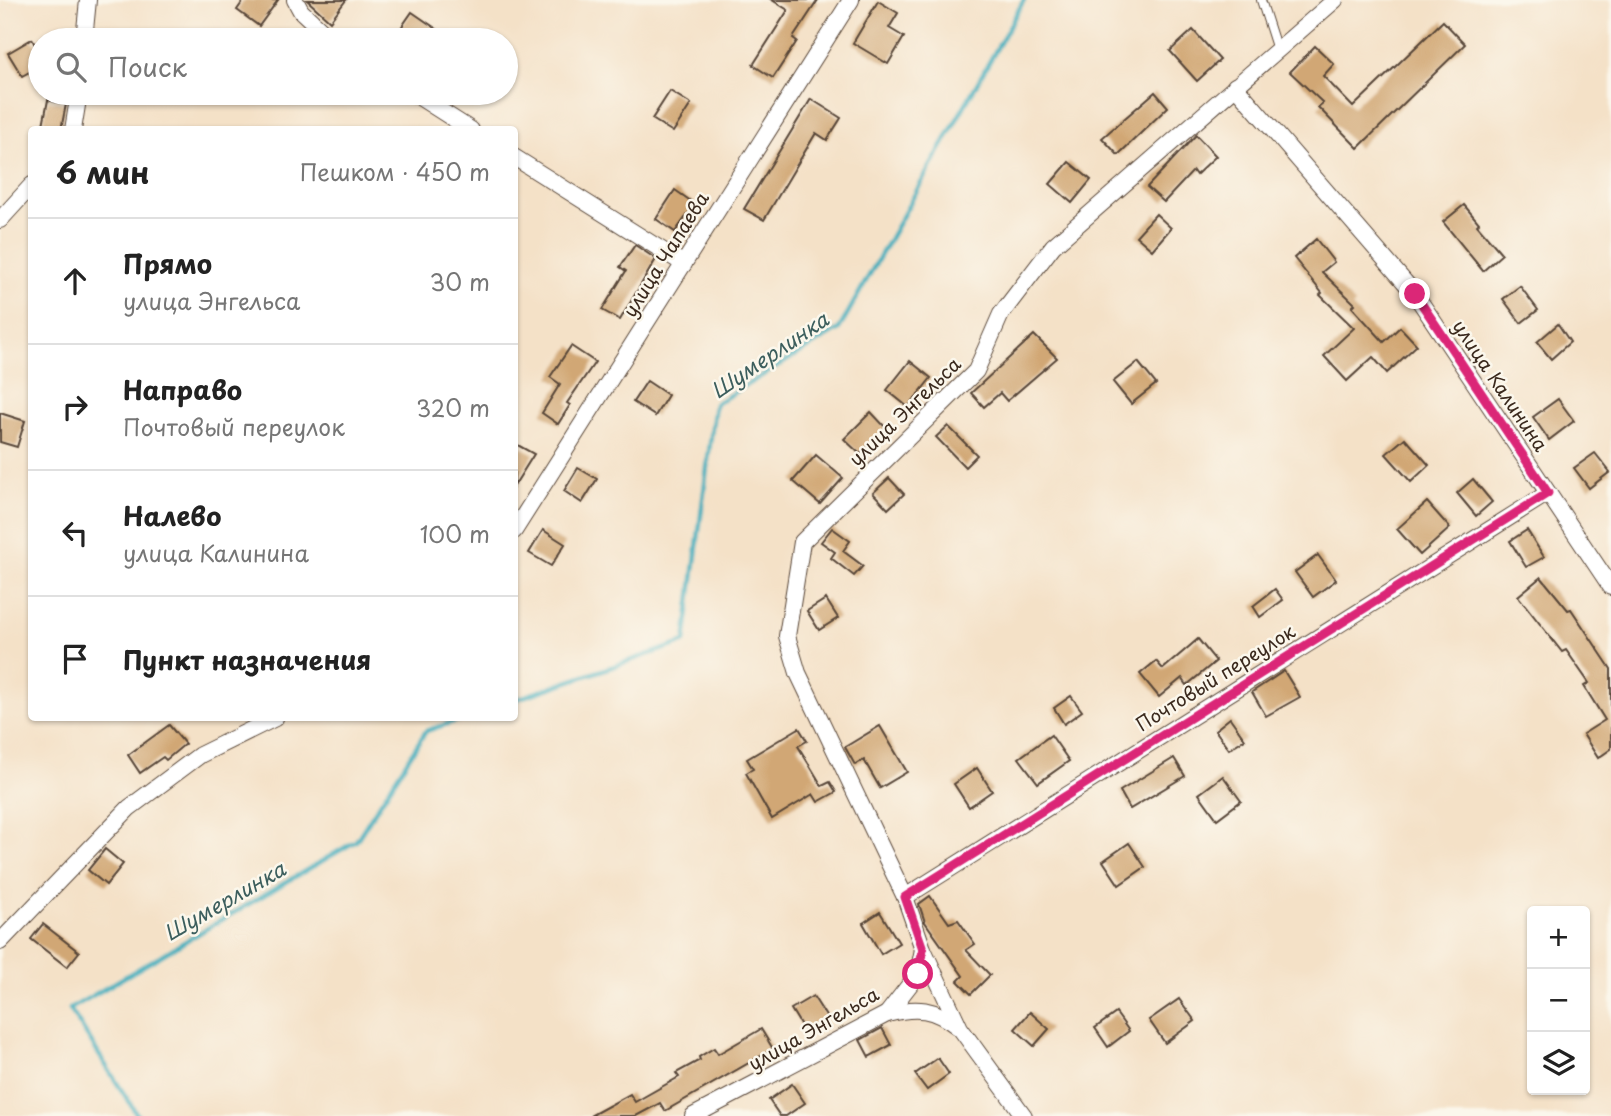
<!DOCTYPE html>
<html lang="ru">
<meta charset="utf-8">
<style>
:root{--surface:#fff;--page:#f6f6f6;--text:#222;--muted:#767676;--line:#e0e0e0}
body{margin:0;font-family:"Playpen Sans",sans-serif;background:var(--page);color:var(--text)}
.controls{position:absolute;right:21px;bottom:21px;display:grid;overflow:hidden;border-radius:7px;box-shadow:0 2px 5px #0004}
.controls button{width:63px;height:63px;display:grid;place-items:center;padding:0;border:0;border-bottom:2px solid var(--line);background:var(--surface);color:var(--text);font:35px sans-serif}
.stop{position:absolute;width:21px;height:21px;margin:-16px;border:5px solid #db2777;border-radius:50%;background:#fff}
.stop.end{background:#db2777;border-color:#fff;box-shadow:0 2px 7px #0008}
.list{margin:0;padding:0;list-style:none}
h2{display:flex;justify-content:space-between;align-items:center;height:91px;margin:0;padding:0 28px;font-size:30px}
h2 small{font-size:23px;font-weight:400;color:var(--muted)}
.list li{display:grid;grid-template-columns:46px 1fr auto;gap:21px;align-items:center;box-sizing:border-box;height:126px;padding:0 28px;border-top:2px solid var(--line)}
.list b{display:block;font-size:26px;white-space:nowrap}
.list p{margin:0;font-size:23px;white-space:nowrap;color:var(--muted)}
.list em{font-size:23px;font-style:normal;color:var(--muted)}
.icon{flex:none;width:38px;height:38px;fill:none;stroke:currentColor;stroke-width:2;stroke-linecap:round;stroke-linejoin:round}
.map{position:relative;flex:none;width:1611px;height:1116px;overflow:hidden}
.search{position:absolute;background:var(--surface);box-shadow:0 2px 5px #0004;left:28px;top:28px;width:490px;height:77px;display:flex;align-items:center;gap:18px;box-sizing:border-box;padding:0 24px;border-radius:38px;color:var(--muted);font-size:26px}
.panel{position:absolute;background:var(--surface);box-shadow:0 2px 5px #0004;left:28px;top:126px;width:490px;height:595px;border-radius:7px}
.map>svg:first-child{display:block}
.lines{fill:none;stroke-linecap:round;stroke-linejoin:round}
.stream{stroke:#3eacbb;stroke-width:4.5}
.building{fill:#d1a775}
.lane-casing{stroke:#574537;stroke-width:10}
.street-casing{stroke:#574537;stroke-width:18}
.lane{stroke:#fff;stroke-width:8}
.street{stroke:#fff;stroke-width:16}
.route{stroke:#db2777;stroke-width:9}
.labels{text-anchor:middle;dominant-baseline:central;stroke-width:5;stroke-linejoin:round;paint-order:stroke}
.street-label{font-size:19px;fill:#3b2a1e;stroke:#fbf7ec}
.water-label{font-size:21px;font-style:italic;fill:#3c5e5d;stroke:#fbf7ec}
</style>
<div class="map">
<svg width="1611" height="1116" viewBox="0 0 1611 1116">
<rect width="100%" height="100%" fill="#fbf7ec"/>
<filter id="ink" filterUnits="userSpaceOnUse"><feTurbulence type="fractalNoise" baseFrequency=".0143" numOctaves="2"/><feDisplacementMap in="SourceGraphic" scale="14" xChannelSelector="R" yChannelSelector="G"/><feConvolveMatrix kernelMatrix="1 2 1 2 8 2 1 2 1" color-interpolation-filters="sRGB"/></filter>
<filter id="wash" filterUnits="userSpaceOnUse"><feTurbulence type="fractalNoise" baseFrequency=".00686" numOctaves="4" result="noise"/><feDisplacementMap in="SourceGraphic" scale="28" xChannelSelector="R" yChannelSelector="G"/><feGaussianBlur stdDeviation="1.57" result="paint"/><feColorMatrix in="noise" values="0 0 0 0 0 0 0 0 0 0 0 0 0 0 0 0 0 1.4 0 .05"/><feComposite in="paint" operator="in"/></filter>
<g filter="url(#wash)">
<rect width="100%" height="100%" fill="#f4e1c7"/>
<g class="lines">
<g class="stream">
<path d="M 514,700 L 685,642 L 715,404 L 839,329 L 1024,0"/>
<path d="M 138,1116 L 70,1009 L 356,841 L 426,731 L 465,718"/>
</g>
</g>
<g id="blocks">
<g class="building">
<path d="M 244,0 L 278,0 L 259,26 L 237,10 Z"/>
<path d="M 307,0 L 346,0 L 330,21 Z"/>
<path d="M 772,0 L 818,0 L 793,38 L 797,41 L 773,78 L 753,65 L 788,10 Z"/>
<path d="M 878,1 L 898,13 L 889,28 L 904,37 L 888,64 L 853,43 Z"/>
<path d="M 412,12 L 441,32 L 435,40 L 403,40 L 396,35 Z"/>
<path d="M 1443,21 L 1465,44 L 1358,148 L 1318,107 L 1323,103 L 1290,72 L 1315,46 L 1334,64 L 1323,76 L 1353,107 Z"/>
<path d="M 1193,30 L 1220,60 L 1197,81 L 1170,51 Z"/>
<path d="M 32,39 L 40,54 L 40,66 L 22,76 L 8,53 Z"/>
<path d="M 670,91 L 691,104 L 673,132 L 652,119 Z"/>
<path d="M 1155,92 L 1168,107 L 1118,155 L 1102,138 Z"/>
<path d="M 811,99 L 841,118 L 827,140 L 816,133 L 764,220 L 744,209 Z"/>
<path d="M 48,100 L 66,104 L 61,130 L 42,130 Z"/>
<path d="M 1196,135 L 1216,156 L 1196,175 L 1193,171 L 1164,202 L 1147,187 Z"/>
<path d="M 1069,162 L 1091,180 L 1072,203 L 1050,184 Z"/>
<path d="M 675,190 L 695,204 L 675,232 L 656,219 Z"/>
<path d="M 1464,205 L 1479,223 L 1477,225 L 1502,254 L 1483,271 L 1443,222 Z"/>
<path d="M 1156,214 L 1171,228 L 1152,250 L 1136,236 Z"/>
<path d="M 1316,239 L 1334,262 L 1322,272 L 1355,304 L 1352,307 L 1384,342 L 1400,327 L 1417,345 L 1387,373 L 1373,357 L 1347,381 L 1324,356 L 1354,328 L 1320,295 L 1322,293 L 1294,258 Z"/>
<path d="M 635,245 L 656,259 L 620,320 L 602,310 L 626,271 L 620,267 Z"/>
<path d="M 1520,286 L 1538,310 L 1521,323 L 1503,299 Z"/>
<path d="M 1558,324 L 1570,342 L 1551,359 L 1537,342 Z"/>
<path d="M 1034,335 L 1057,358 L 1007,401 L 1000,393 L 984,407 L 971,393 Z"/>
<path d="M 571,346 L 595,362 L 567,403 L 570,405 L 558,424 L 542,413 L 560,384 L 550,377 Z"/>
<path d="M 910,361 L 931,378 L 908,407 L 887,390 Z"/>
<path d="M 1138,362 L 1156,384 L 1131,404 L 1113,382 Z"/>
<path d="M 647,381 L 668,395 L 655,416 L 633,402 Z"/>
<path d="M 1558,399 L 1574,421 L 1549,440 L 1533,417 Z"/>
<path d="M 871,412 L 886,428 L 860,454 L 844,439 Z"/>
<path d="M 0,413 L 25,421 L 17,447 L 0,442 Z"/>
<path d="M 948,426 L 977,455 L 965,467 L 936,437 Z"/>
<path d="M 1405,438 L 1429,465 L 1411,482 L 1386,454 Z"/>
<path d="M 514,443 L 534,454 L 514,486 Z"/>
<path d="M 1595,453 L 1610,472 L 1589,488 L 1574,468 Z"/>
<path d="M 816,455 L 843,478 L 820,504 L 793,481 Z"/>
<path d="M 578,468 L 597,479 L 582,503 L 564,491 Z"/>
<path d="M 889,478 L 904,494 L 888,509 L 873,493 Z"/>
<path d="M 1473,479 L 1492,502 L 1476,516 L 1457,493 Z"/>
<path d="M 1427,502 L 1450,528 L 1420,555 L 1397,529 Z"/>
<path d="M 832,528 L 850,541 L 843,551 L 863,566 L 854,576 L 831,558 L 835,552 L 821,542 Z"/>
<path d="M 543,530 L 565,544 L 551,566 L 529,553 Z"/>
<path d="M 1527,530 L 1544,557 L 1526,567 L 1510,541 Z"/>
<path d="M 1318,555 L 1336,580 L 1313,597 L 1295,572 Z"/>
<path d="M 1541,577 L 1568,610 L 1571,609 L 1611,669 L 1611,749 L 1598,758 L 1583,734 L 1605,720 L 1584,686 L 1589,683 L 1566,650 L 1562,652 L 1518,596 Z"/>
<path d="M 1275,589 L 1283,600 L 1260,617 L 1253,606 Z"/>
<path d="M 826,599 L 838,618 L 819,630 L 807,611 Z"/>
<path d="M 1198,639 L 1216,661 L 1187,685 L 1182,678 L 1159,697 L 1140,674 L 1156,661 L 1163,669 Z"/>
<path d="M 1284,671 L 1300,697 L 1266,716 L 1252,692 Z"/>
<path d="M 1071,696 L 1082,711 L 1064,724 L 1054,708 Z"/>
<path d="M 1230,718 L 1245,739 L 1229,749 L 1215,730 Z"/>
<path d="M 169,725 L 185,744 L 166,760 L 163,757 L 140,773 L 128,755 Z"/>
<path d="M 880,726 L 907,772 L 880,788 L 864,760 L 855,765 L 845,747 Z"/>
<path d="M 799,728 L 807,741 L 798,746 L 822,786 L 830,782 L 836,792 L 818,802 L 813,794 L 772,819 L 746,773 L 753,769 L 747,759 Z"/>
<path d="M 1051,735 L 1069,761 L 1038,783 L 1019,758 Z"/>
<path d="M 1174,758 L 1185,776 L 1130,809 L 1120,791 Z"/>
<path d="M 977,768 L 992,791 L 969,807 L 954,784 Z"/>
<path d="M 1223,776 L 1241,801 L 1217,819 L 1199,794 Z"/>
<path d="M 1129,843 L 1145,867 L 1119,885 L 1103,861 Z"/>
<path d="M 105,849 L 123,864 L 106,885 L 88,870 Z"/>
<path d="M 930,896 L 949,923 L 958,920 L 975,944 L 966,950 L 990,975 L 971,994 L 958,981 L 963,976 L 925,922 L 919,904 Z"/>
<path d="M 880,912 L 899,943 L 881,954 L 863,923 Z"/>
<path d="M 43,924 L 79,952 L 67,967 L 31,939 Z"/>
<path d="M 813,996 L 827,1018 L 805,1032 L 791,1009 Z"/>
<path d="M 1179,999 L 1195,1021 L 1165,1043 L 1149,1020 Z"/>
<path d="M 1030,1012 L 1049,1029 L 1034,1046 L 1015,1029 Z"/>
<path d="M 1116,1013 L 1129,1031 L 1108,1047 L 1095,1028 Z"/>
<path d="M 882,1028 L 891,1045 L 869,1057 L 860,1040 Z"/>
<path d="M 761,1029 L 773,1049 L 665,1111 L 660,1103 L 636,1116 L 590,1116 L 630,1094 L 635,1102 L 679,1077 L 676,1073 L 700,1060 L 699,1057 L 714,1048 L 718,1054 Z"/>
<path d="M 938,1058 L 949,1074 L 927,1090 L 915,1074 Z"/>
<path d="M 792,1084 L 805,1103 L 786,1116 L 780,1116 L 769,1100 Z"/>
</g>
</g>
</g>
<g filter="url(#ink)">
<use href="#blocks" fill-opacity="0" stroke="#574537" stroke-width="2"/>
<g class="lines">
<defs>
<path id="lane" d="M 1261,0 L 1277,50"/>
<g id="street">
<path d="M 295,0 L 301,11 L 332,40"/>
<path d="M 84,40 L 88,0"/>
<path d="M 1235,86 L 1415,294 L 1611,587"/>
<path d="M 413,93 L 471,130"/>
<path d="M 73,130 L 79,93"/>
<path d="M 514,157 L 684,264"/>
<path d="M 0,220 L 32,185"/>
<path d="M 514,531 L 851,0"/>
<path d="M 905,897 L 1548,493"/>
<path d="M 0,942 L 129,808 L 200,755 L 275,718"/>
<path d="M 887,1014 C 917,1006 934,1008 958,1027"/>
<path d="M 693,1116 L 887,1014 L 918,974 L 923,949"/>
<path d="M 1024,1116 L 960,1028 L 923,949 L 905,897 L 798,673 L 787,636 L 802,542 L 976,371 L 1001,314 L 1053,246 L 1335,0"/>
</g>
</defs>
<use href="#lane" class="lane-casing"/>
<use href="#street" class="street-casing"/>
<use href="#lane" class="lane"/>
<use href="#street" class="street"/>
</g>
</g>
<g class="lines" filter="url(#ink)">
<path class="route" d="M 918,974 L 923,949 L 905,897 L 1548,493 L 1415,294"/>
</g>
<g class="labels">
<g class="street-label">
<text transform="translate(665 254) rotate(-58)">улица Чапаева</text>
<text transform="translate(1501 385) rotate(56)">улица Калинина</text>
<text transform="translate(904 411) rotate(-44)">улица Энгельса</text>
<text transform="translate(1215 677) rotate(-32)">Почтовый переулок</text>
<text transform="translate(813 1028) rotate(-30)">улица Энгельса</text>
</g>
<g class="water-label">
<text transform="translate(769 354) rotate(-34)">Шумерлинка</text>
<text transform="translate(224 900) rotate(-30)">Шумерлинка</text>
</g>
</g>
</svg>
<div class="controls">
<button>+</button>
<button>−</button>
<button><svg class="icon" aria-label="layers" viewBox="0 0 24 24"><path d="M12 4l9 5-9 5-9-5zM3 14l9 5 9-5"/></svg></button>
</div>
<div class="stop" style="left:918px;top:974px"></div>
<div class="stop end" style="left:1415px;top:294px"></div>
<div class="search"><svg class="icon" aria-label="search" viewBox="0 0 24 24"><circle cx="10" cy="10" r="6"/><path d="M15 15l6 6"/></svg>Поиск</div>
<section class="panel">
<h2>6 мин<small>Пешком · 450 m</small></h2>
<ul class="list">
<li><svg class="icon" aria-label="ahead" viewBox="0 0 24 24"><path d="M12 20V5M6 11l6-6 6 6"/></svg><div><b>Прямо</b><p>улица Энгельса</p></div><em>30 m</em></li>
<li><svg class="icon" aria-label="right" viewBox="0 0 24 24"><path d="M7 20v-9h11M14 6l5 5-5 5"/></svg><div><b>Направо</b><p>Почтовый переулок</p></div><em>320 m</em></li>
<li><svg class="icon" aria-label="left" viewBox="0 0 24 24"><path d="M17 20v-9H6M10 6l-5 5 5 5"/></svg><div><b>Налево</b><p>улица Калинина</p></div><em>100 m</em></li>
<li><svg class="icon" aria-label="arrive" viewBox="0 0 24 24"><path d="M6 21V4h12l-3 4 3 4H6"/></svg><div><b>Пункт назначения</b></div></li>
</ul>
</section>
</div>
